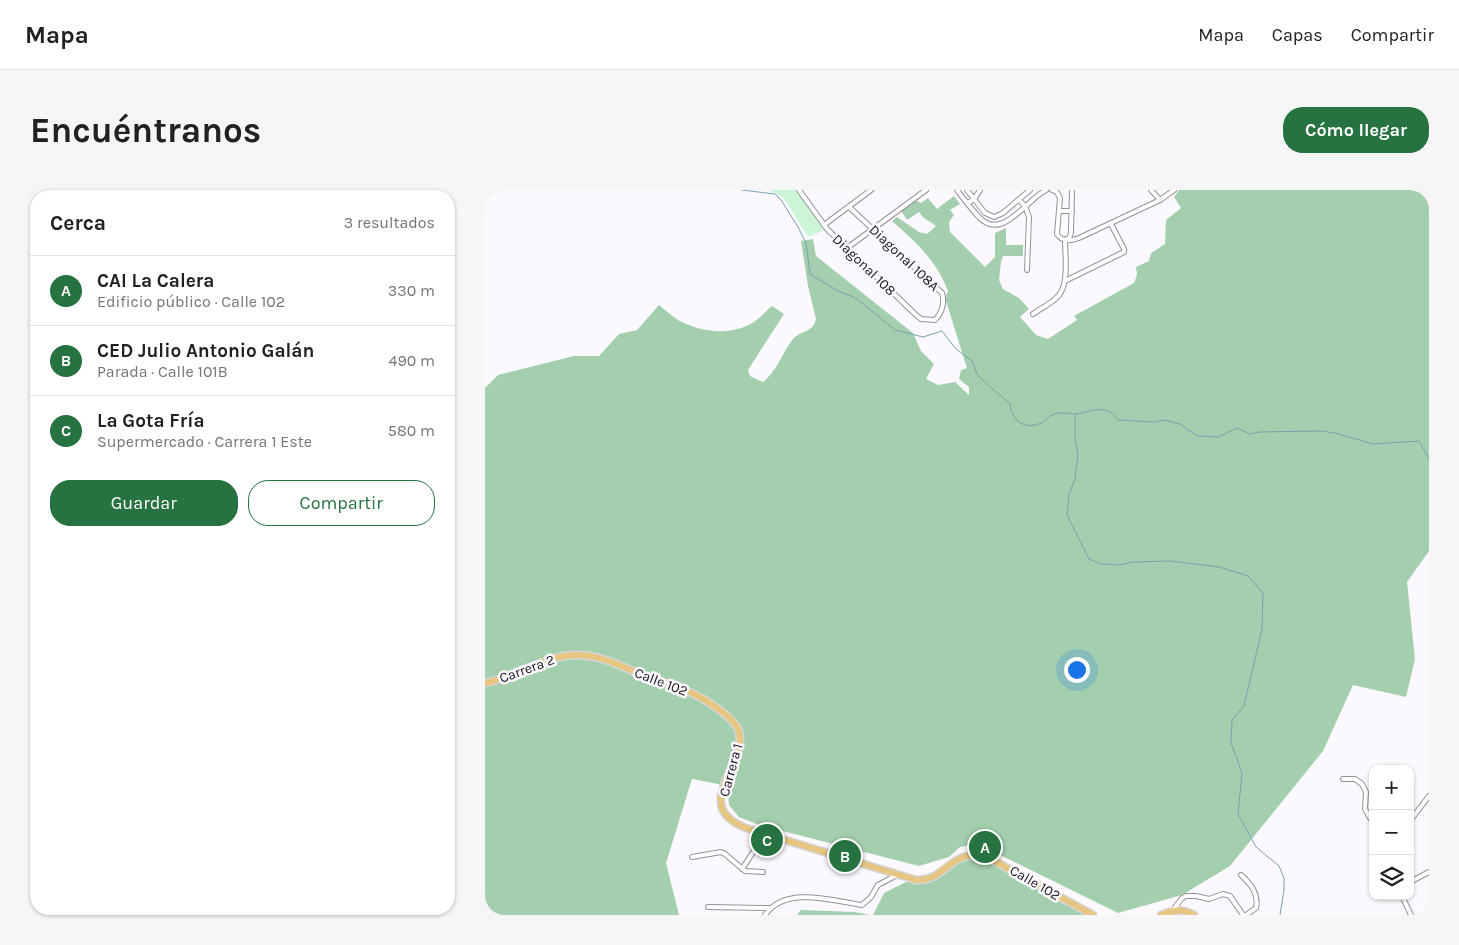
<!DOCTYPE html>
<html lang="es">
<meta charset="utf-8">
<style>
:root{--surface:#fff;--page:#f6f6f6;--text:#202124;--muted:#757577;--line:#e0e0e0;--accent:#267241}
body{margin:0;font-family:Karla,sans-serif;background:var(--page);color:var(--text)}
.controls{position:absolute;right:15px;bottom:15px;display:grid;overflow:hidden;border-radius:10px;box-shadow:0 1px 4px #0004}
.controls button{width:45px;height:45px;display:grid;place-items:center;padding:0;border:0;border-bottom:1px solid var(--line);background:var(--surface);color:var(--text);font:25px sans-serif}
.you{position:absolute;left:591px;top:479px;width:18px;height:18px;margin:-12px;border:4px solid #fff;border-radius:50%;background:#1a73e8;box-shadow:0 0 0 8px #1a73e833}
.badge{display:grid;place-items:center;width:32px;height:32px;border-radius:50%;background:var(--accent);color:#fff;font-size:16px;font-weight:700}
.pin{position:absolute;translate:-50% -50%;border:2px solid #fff;box-shadow:0 1px 5px #0006}
.list{margin:0;padding:0;list-style:none}
h2{display:flex;justify-content:space-between;align-items:center;height:65px;margin:0;padding:0 20px;font-size:21px}
h2 small{font-size:16px;font-weight:400;color:var(--muted)}
.list li{display:grid;grid-template-columns:32px 1fr auto;gap:15px;align-items:center;box-sizing:border-box;height:70px;padding:0 20px;border-top:1px solid var(--line)}
.list b{display:block;font-size:19px;white-space:nowrap}
.list p{margin:0;font-size:16px;white-space:nowrap;color:var(--muted)}
.list em{font-size:16px;font-style:normal;color:var(--muted)}
.actions{display:flex;gap:10px;padding:15px 20px}
.actions a{flex:1;padding:11px 0;border:1px solid var(--accent);border-radius:20px;text-align:center;font-size:18px;color:var(--accent)}
.actions .main{background:var(--accent);color:#fff}
.icon{flex:none;width:28px;height:28px;fill:none;stroke:currentColor;stroke-width:2;stroke-linecap:round;stroke-linejoin:round}
.map{position:relative;flex:none;width:944px;height:725px;overflow:hidden;border-radius:20px}
header{display:flex;align-items:center;gap:30px;box-sizing:border-box;height:70px;padding:0 25px;background:var(--surface);border-bottom:1px solid var(--line)}
header strong{font-size:24px}
nav{display:flex;gap:28px;margin-inline-start:auto;font-size:18px}
.intro{display:flex;align-items:center;justify-content:space-between;box-sizing:border-box;height:120px;padding:0 30px}
h1{margin:0;font-size:35px}
.button{padding:12px 22px;border-radius:20px;background:var(--accent);color:#fff;font-size:18px;font-weight:700}
main{display:flex;gap:30px;padding:0 30px}
aside{flex:1;background:var(--surface);border-radius:20px;box-shadow:0 1px 4px #0004}
.map>svg:first-child{display:block}
.green{fill:#ccf5d6}
.forest{fill:#a4cfaf}
.lines{fill:none;stroke-linecap:round;stroke-linejoin:round}
.stream{stroke:#79a0af;stroke-width:1}
.minor-casing{stroke:#978f9a;stroke-width:6}
.primary-casing{stroke:#d5d5d6;stroke-width:9}
.minor{stroke:#fff;stroke-width:4}
.primary{stroke:#e6c680;stroke-width:6}
.labels{text-anchor:middle;dominant-baseline:central;stroke-width:5;stroke-linejoin:round;paint-order:stroke}
.street-label{font-size:14px;fill:#18151a;stroke:#fcf9fe}
</style>
<header>
<strong>Mapa</strong>
<nav><a>Mapa</a><a>Capas</a><a>Compartir</a></nav>
</header>
<div class="intro"><h1>Encuéntranos</h1><a class="button">Cómo llegar</a></div>
<main>
<aside>
<h2>Cerca<small>3 resultados</small></h2>
<ul class="list">
<li><span class="badge">A</span><div><b>CAI La Calera</b><p>Edificio público · Calle 102</p></div><em>330 m</em></li>
<li><span class="badge">B</span><div><b>CED Julio Antonio Galán</b><p>Parada · Calle 101B</p></div><em>490 m</em></li>
<li><span class="badge">C</span><div><b>La Gota Fría</b><p>Supermercado · Carrera 1 Este</p></div><em>580 m</em></li>
</ul>
<div class="actions"><a class="main">Guardar</a><a>Compartir</a></div>
</aside>
<div class="map">
<svg width="944" height="725" viewBox="0 0 944 725">
<rect width="100%" height="100%" fill="#fcf9fe"/>
<path class="green" d="M 284,0 L 312,0 L 339,40 L 323,47 L 299,8 Z"/>
<g class="forest">
<path d="M 694,0 L 944,0 L 944,361 L 922,392 L 930,469 L 921,507 L 868,495 L 838,561 L 745,676 L 697,705 L 633,723 L 507,661 L 505,655 L 496,653 L 475,657 L 464,667 L 434,676 L 274,635 L 254,627 L 244,615 L 243,605 L 238,595 L 207,589 L 181,673 L 194,725 L 0,725 L 0,198 L 13,185 L 89,166 L 114,166 L 134,144 L 152,140 L 174,115 C 180,120 187,126 193,130 C 216,143 251,147 273,129 C 278,125 282,120 287,116 L 299,124 L 263,180 L 265,186 L 278,192 C 292,181 297,163 308,149 C 316,140 328,143 331,129 L 323,96 L 316,51 L 328,49 L 331,66 L 428,143 L 436,161 L 449,174 L 441,189 L 453,195 L 470,192 L 484,205 L 484,197 L 474,189 L 476,180 L 482,178 L 460,108 L 463,101 C 451,70 431,52 407,31 L 412,27 L 434,42 L 442,44 L 451,36 C 445,31 438,29 434,22 L 422,30 L 415,19 L 430,10 L 436,13 L 443,8 L 452,19 L 469,6 L 475,14 L 465,20 L 469,25 L 464,32 L 465,42 L 500,77 L 510,67 L 510,43 L 521,38 L 521,55 L 538,55 L 538,66 L 518,66 L 516,72 L 514,90 L 518,99 L 534,108 L 544,119 L 535,127 L 551,145 L 563,149 L 592,130 L 589,126 L 649,93 L 652,85 L 651,77 L 664,71 L 666,63 L 680,54 L 681,30 L 696,18 L 689,7 Z"/>
<path d="M 493,667 L 502,669 L 600,725 L 388,725 L 399,703 L 421,692 L 442,692 L 455,687 L 472,673 L 481,669 Z"/>
<path d="M 316,720 L 370,722 L 384,725 L 312,725 Z"/>
</g>
<g class="lines">
<g class="stream">
<path d="M 257,0 L 290,4 L 296,10 L 313,37 L 321,53 L 325,84 L 353,101 L 371,108 L 410,140 L 438,147 L 457,141 L 470,158 L 487,171 L 493,186 L 525,214 C 527,232 541,241 558,232 C 561,230 564,226 567,225 C 575,221 583,224 591,224 C 601,223 615,216 625,222 C 628,223 631,228 633,230 L 669,232 L 679,230 L 695,234 L 712,246 L 733,247 L 752,238 L 765,244 L 774,242 L 836,241 L 850,243 L 888,254 L 934,251 L 944,269"/>
<path d="M 590,224 L 590,249 L 593,264 L 590,289 L 584,304 L 582,325 L 604,369 L 616,374 L 634,375 L 648,372 L 685,371 L 734,377 L 763,386 L 778,403 L 777,439 L 759,516 L 747,530 L 746,553 L 757,583 L 753,624 L 771,657 L 794,676 L 799,688 L 799,700 L 795,725"/>
</g>
<defs>
<g id="minor">
<path d="M 314,0 L 342,39 L 430,124 L 436,129 L 450,130 C 457,123 460,112 457,103 L 364,17"/>
<path d="M 472,0 C 479,9 486,19 494,27 C 517,52 541,10 561,0"/>
<path d="M 482,0 L 500,23 L 509,27 L 518,23 L 545,0"/>
<path d="M 567,0 L 572,2 L 575,8 L 572,44 C 577,52 586,51 594,48 L 675,10 L 689,0"/>
<path d="M 666,0 L 675,10"/>
<path d="M 534,10 L 540,16 L 544,27 L 542,80"/>
<path d="M 483,13 L 489,9 L 495,0"/>
<path d="M 574,21 L 587,21"/>
<path d="M 339,35 L 386,0"/>
<path d="M 580,50 L 584,48 L 586,43 L 587,0"/>
<path d="M 362,58 L 441,0"/>
<path d="M 580,91 L 639,62 L 639,59 L 626,34"/>
<path d="M 548,124 C 556,118 568,113 574,105 C 584,93 580,65 580,50"/>
<path d="M 858,589 L 870,589 L 877,594 L 881,602 L 880,619 L 888,633"/>
<path d="M 925,631 L 944,606"/>
<path d="M 207,667 L 236,662 L 240,664 L 260,681 L 278,682"/>
<path d="M 257,679 L 280,644"/>
<path d="M 756,685 C 766,694 774,704 771,718 L 761,725"/>
<path d="M 925,692 L 944,682"/>
<path d="M 917,706 L 926,725"/>
<path d="M 223,717 L 284,718"/>
<path d="M 688,720 L 697,708 L 701,706 L 711,706 L 724,709 L 738,704 L 745,706 L 758,725"/>
<path d="M 280,725 C 301,695 348,711 377,715 L 386,707 L 393,695 L 412,685"/>
</g>
<g id="primary">
<path d="M 0,493 C 31,487 58,466 90,465 C 115,464 140,478 162,487 C 178,492 194,497 209,504 C 221,510 247,526 253,539 C 267,572 200,617 264,639 L 431,690 C 463,691 463,658 502,667 L 608,725"/>
<path d="M 676,725 C 688,720 697,718 709,725"/>
</g>
</defs>
<use href="#minor" class="minor-casing"/>
<use href="#primary" class="primary-casing"/>
<use href="#minor" class="minor"/>
<use href="#primary" class="primary"/>
</g>
<g class="labels">
<g class="street-label">
<text transform="translate(419 68) rotate(43)">Diagonal 108A</text>
<text transform="translate(379 75) rotate(44)">Diagonal 108</text>
<text transform="translate(42 479) rotate(-20)">Carrera 2</text>
<text transform="translate(176 492) rotate(21)">Calle 102</text>
<text transform="translate(246 580) rotate(-75)">Carrera 1</text>
<text transform="translate(550 693) rotate(30)">Calle 102</text>
</g>
</g>
</svg>
<div class="controls">
<button>+</button>
<button>−</button>
<button><svg class="icon" aria-label="layers" viewBox="0 0 24 24"><path d="M12 4l9 5-9 5-9-5zM3 14l9 5 9-5"/></svg></button>
</div>
<div class="you"></div>
<div class="pin badge" style="left:500px;top:657px">A</div>
<div class="pin badge" style="left:360px;top:666px">B</div>
<div class="pin badge" style="left:282px;top:650px">C</div>
</div>
</main>
